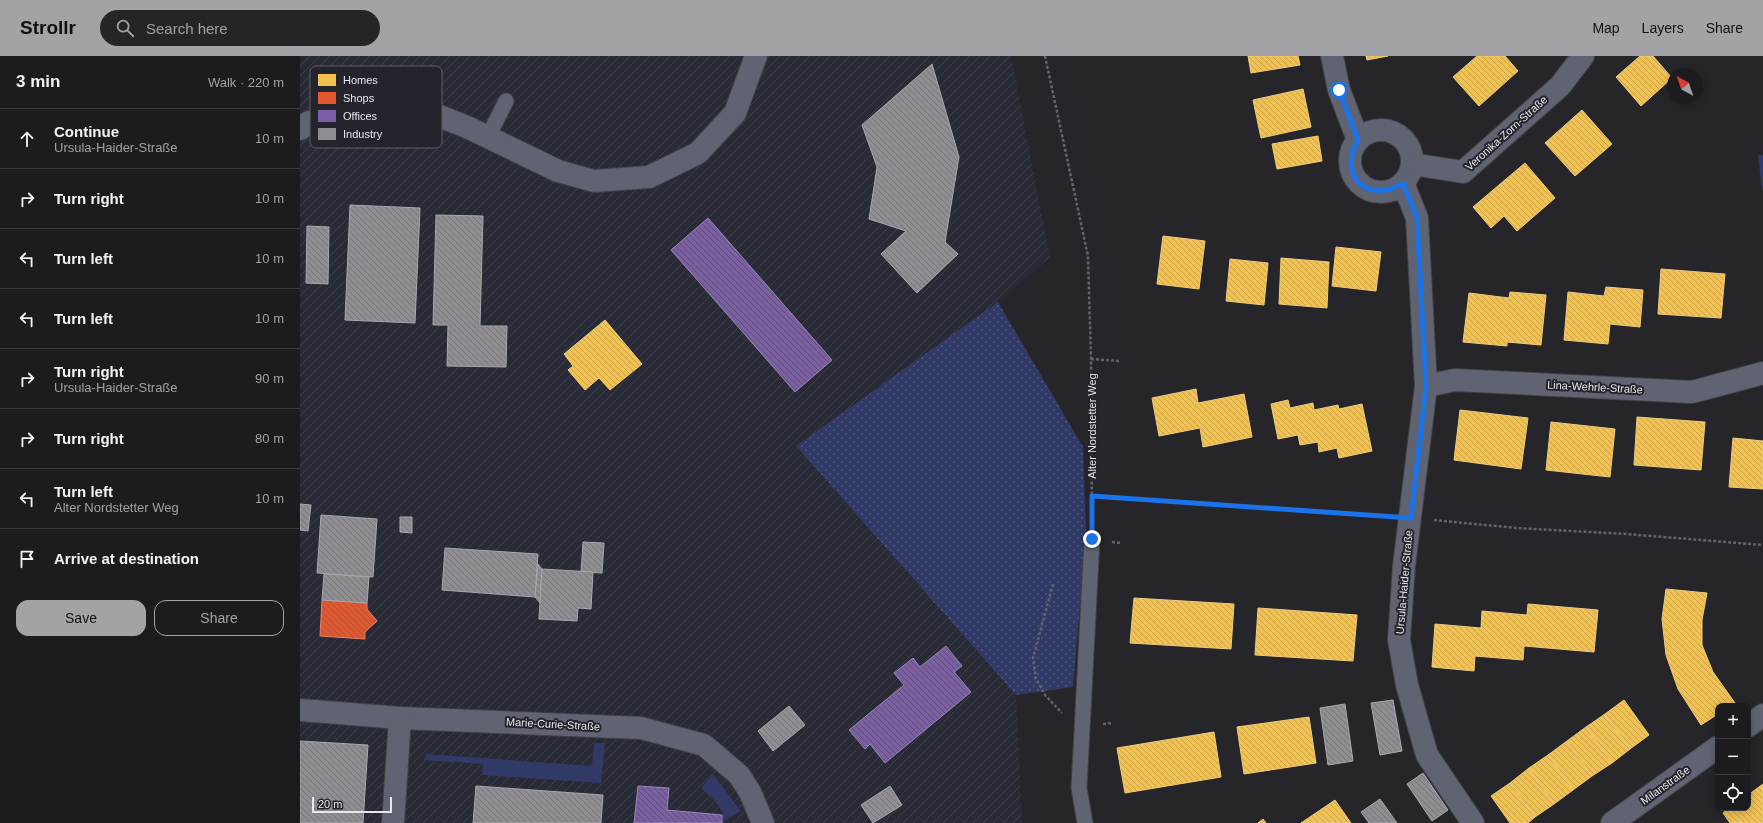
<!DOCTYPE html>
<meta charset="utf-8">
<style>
:root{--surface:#1c1c20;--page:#252529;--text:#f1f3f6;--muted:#a0a1a5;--line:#3a3a3e;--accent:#a3a3a7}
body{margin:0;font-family:Helvetica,sans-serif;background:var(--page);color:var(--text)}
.controls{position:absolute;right:12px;bottom:12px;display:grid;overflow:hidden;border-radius:8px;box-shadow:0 2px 10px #0003}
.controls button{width:36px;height:36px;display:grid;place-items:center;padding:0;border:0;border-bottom:1px solid var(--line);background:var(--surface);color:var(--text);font:20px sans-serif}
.compass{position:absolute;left:1367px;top:12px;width:36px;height:36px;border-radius:50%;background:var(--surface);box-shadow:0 2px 10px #0003;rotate:320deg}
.scale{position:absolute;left:12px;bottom:10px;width:80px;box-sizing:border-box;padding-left:4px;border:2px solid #e6e7eb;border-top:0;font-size:11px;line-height:14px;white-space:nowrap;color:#e6e7eb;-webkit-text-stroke:3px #24252c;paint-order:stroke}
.stop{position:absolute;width:12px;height:12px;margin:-9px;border:3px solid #1a73e8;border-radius:50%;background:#fff}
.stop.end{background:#1a73e8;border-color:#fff;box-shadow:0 1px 4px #0008}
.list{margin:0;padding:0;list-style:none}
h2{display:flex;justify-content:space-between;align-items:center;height:52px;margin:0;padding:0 16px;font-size:17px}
h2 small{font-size:13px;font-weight:400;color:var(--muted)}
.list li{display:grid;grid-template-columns:26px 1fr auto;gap:12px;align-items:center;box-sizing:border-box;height:60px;padding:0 16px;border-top:1px solid var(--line)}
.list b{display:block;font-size:15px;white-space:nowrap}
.list p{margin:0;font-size:13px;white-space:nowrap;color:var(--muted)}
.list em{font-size:13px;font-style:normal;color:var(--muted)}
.actions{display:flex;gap:8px;padding:12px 16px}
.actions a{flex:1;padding:9px 0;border:1px solid var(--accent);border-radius:12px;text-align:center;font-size:14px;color:var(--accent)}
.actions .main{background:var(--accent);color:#111}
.icon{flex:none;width:22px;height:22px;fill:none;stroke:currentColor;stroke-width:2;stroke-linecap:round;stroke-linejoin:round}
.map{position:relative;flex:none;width:1463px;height:767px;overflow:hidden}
header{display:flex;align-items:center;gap:24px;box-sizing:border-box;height:56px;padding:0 20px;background:var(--accent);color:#111}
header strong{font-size:19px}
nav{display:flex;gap:22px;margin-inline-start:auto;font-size:14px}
.search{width:280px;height:36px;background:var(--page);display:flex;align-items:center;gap:10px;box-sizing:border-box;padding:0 14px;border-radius:22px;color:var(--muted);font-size:15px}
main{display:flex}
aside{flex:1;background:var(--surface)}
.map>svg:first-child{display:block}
.industrial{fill:url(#industrial-furrows)}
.grass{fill:#313967}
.park{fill:url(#park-dots)}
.homes{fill:url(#homes-back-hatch);stroke:#eecc7d}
.shops{fill:url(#shops-back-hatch);stroke:#e58267}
.offices{fill:url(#offices-back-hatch);stroke:#9b87bb}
.industry{fill:url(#industry-back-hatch);stroke:#a8a8ad}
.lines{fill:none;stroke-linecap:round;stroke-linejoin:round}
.service-casing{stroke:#424244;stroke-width:17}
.minor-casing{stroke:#424244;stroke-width:24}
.path{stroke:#62636b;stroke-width:2.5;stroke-dasharray:3 2;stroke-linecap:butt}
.service{stroke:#606371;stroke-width:15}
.minor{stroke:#606371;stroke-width:22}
.route{stroke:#1a73e8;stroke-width:5}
.labels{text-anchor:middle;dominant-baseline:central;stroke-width:4;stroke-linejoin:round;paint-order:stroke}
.street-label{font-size:11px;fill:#e6e7eb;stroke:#24252c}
.key{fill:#24252c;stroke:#5e5f65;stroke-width:1}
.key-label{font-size:11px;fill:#e6e7eb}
</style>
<header>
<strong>Strollr</strong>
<div class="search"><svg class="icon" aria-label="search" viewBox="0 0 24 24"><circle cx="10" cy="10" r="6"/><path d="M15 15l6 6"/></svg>Search here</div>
<nav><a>Map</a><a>Layers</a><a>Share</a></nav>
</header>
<main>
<aside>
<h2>3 min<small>Walk · 220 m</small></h2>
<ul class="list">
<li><svg class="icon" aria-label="ahead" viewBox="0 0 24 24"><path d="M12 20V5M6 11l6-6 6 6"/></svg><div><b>Continue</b><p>Ursula-Haider-Straße</p></div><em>10 m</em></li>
<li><svg class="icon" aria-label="right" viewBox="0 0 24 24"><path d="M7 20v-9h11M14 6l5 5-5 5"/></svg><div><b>Turn right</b></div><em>10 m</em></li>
<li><svg class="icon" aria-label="left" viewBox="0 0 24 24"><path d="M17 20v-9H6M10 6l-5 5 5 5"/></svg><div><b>Turn left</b></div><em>10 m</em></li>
<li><svg class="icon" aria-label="left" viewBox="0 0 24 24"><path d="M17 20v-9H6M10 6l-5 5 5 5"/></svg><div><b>Turn left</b></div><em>10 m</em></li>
<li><svg class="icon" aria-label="right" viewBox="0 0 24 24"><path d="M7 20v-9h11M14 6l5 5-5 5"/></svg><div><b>Turn right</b><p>Ursula-Haider-Straße</p></div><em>90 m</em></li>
<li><svg class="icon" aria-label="right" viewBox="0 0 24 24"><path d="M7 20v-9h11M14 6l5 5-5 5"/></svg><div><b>Turn right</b></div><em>80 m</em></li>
<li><svg class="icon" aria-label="left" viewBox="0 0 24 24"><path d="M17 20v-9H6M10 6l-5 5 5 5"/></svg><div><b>Turn left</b><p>Alter Nordstetter Weg</p></div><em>10 m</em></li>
<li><svg class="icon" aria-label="arrive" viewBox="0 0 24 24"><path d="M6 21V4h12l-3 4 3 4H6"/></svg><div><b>Arrive at destination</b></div></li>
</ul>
<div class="actions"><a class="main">Save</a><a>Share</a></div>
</aside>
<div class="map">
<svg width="1463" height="767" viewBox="0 0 1463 767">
<defs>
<pattern id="industrial-furrows" width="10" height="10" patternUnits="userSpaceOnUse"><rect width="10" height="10" fill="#282a35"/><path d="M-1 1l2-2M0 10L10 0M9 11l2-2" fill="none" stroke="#3d3f49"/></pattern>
<pattern id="park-dots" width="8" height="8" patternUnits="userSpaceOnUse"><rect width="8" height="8" fill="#313967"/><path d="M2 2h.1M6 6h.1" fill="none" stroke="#4f567d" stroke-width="1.8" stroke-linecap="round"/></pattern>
<pattern id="homes-back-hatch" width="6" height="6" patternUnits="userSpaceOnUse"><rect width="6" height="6" fill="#f2c14e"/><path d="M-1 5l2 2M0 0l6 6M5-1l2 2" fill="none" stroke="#c7a24c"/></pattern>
<pattern id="shops-back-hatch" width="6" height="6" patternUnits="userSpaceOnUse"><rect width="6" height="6" fill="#e4572e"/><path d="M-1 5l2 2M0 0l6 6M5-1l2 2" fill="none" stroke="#b45235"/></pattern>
<pattern id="offices-back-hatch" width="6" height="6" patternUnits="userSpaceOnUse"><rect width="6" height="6" fill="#7b5ea7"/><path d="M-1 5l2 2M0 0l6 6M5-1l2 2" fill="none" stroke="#5d5072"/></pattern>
<pattern id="industry-back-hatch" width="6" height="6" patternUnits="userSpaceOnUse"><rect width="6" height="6" fill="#8d8d92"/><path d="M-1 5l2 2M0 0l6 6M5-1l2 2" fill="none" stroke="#77777b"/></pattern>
</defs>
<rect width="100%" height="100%" fill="#26262a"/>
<path class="industrial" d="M 0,0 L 711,0 L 750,201 L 698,246 L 496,390 L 716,639 L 722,767 L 0,767 Z"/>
<g class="grass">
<path d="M 1458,99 L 1463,99 L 1463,134 L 1462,134 Z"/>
<path d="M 294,687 L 305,687 L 301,727 L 182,719 L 183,708 L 124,704 L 126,698 L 292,710 Z"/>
<path d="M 413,718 L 441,755 L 423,765 L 424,767 L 422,767 L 423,757 L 416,746 L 401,732 Z"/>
</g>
<path class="park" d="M 698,246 L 783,391 L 786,477 L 773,631 L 716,639 L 496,390 Z"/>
<g class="homes">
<path d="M 948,0 L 998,0 L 1000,9 L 951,17 Z"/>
<path d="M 1066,0 L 1088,0 L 1067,4 Z"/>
<path d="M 1177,0 L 1205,0 L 1218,15 L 1179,50 L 1153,21 Z"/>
<path d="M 1340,0 L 1353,0 L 1372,22 L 1341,50 L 1316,21 Z"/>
<path d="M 1003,33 L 1011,71 L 961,82 L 953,44 Z"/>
<path d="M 1282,54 L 1312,88 L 1275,120 L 1245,87 Z"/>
<path d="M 1018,80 L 1022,105 L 977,113 L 972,88 Z"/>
<path d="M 1225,107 L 1255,142 L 1217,175 L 1204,160 L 1191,172 L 1173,151 Z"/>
<path d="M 863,180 L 905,185 L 899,233 L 857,228 Z"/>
<path d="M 1036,191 L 1081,196 L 1076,235 L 1032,230 Z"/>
<path d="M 981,202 L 1029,206 L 1027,252 L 979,248 Z"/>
<path d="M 930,203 L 968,207 L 964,249 L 926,245 Z"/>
<path d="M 1361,213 L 1425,218 L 1421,262 L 1358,258 Z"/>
<path d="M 1306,231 L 1343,234 L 1340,271 L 1310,268 L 1308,288 L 1264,284 L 1268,236 L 1304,240 Z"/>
<path d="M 1210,236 L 1246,239 L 1241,289 L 1207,286 L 1207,290 L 1163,286 L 1169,237 L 1209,242 Z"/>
<path d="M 305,264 L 342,308 L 310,334 L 299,322 L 285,334 L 268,314 L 273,310 L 264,298 Z"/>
<path d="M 896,333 L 898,347 L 944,338 L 952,381 L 903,391 L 900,372 L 859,380 L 852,342 Z"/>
<path d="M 988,344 L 990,352 L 1013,347 L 1014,354 L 1038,349 L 1039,353 L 1062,348 L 1072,395 L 1039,402 L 1037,392 L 1019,396 L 1018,386 L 1000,389 L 998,379 L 978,383 L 971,348 Z"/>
<path d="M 1160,354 L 1228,362 L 1221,413 L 1154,404 Z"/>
<path d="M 1337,361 L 1405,366 L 1401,414 L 1334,409 Z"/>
<path d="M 1251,366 L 1315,373 L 1310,421 L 1246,414 Z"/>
<path d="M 1433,382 L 1463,385 L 1463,433 L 1429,431 Z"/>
<path d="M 1366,533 L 1407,537 L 1402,564 L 1402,589 L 1413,616 L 1435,647 L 1430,650 L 1418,650 L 1418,658 L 1401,669 L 1378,633 L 1366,599 L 1362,563 Z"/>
<path d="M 834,542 L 934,548 L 931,593 L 830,587 Z"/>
<path d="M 1228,548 L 1298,554 L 1294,596 L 1224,590 L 1223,604 L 1175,600 L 1174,615 L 1132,611 L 1135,568 L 1181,572 L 1182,555 L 1227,559 Z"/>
<path d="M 958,552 L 1057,559 L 1053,605 L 955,599 Z"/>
<path d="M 1324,644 L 1349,679 L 1330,693 L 1305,658 Z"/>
<path d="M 1305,658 L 1330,693 L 1312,707 L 1286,671 Z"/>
<path d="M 1009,661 L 1016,707 L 944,718 L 937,671 Z"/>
<path d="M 1286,671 L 1312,707 L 1292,720 L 1267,685 Z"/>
<path d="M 914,676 L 921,721 L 825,737 L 817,692 Z"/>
<path d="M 1267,685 L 1292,720 L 1273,734 L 1248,699 Z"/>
<path d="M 1248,699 L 1273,734 L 1254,748 L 1229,712 Z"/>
<path d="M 1229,712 L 1254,748 L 1235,761 L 1210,727 Z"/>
<path d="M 1210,727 L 1235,761 L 1228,767 L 1210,767 L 1191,740 Z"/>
<path d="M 1463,728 L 1463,767 L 1430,767 L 1423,757 L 1429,752 L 1448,752 L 1448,739 Z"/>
<path d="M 1035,744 L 1051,767 L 1001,767 Z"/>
<path d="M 963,763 L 966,767 L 958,767 Z"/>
</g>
<path class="shops" d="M 22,544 L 67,547 L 67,553 L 77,565 L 65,576 L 65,583 L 20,580 Z"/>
<g class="offices">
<path d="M 408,162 L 532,304 L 495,336 L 371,194 Z"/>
<path d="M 646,590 L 662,610 L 654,616 L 671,636 L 585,707 L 570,688 L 565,693 L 549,674 L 604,629 L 594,617 L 613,602 L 620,611 Z"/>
<path d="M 338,730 L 369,732 L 367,754 L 422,759 L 422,767 L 334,767 Z"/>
</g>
<g class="industry">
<path d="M 632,8 L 659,101 L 645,186 L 658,198 L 617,237 L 581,198 L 606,175 L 569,163 L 577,111 L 562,69 Z"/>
<path d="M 50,149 L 120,152 L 115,267 L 45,264 Z"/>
<path d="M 136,159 L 183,160 L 180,270 L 207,270 L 206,311 L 147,310 L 148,269 L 133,269 Z"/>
<path d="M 7,170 L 29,171 L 28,228 L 6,227 Z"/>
<path d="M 0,448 L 11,449 L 8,475 L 0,474 Z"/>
<path d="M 21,459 L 77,463 L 73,521 L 17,517 Z"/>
<path d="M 100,461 L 112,461 L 112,477 L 100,476 Z"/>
<path d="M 283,486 L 304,487 L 302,517 L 281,516 Z"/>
<path d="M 145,492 L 238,498 L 235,541 L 142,534 Z"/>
<path d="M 238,508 L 242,513 L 240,547 L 235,541 Z"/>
<path d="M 242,513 L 293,516 L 291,553 L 278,552 L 277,565 L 239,563 Z"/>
<path d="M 24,518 L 69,521 L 67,547 L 22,544 Z"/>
<path d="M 1093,644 L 1102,695 L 1080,699 L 1071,647 Z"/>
<path d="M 1045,648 L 1053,705 L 1028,709 L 1020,652 Z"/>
<path d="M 489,650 L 505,669 L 473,695 L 458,675 Z"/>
<path d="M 0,685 L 68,689 L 63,767 L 0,767 Z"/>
<path d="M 1123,717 L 1148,754 L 1132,765 L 1107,728 Z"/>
<path d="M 176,730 L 303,739 L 301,767 L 173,767 Z"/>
<path d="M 590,730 L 602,749 L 573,767 L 561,749 Z"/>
<path d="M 1080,743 L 1097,767 L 1069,767 L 1061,756 Z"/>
</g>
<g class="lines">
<defs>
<g id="service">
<path d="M 188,81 L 206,45"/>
<path d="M 785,767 L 779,732 L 792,483"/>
</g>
<g id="minor">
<path d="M 1032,0 L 1039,34 L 1058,84"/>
<path d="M 0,73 L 9,66 L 63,51 L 124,54 L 167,71 L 258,115 L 294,125 L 349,121 L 398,97 L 435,57 L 456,0"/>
<circle cx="1081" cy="105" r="31"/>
<path d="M 1112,108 L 1163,116 L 1260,30 L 1283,0"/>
<path d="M 1103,127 L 1117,162 L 1126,330 L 1104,510 L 1099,584 L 1107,629 L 1127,699 L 1173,767"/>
<path d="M 1126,330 L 1155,324 L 1392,336 L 1463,317"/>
<path d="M 0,654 L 100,662 L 341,672 L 404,689 L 439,719 L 450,736 L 463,767"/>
<path d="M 1448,670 L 1463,659"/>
<path d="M 93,767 L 100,662"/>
<path d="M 1312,767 L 1418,691"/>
</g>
</defs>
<use href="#service" class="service-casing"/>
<use href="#minor" class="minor-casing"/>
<g class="path">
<path d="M 745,0 L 788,200 L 791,303 L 792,463"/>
<path d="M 791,303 L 820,305"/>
<path d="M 792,440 L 1085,460"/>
<path d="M 1134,464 L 1216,472 L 1326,478 L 1463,489"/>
<path d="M 812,486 L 821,487"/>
<path d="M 753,528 L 733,602 L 736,623 L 745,639 L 762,657"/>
<path d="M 803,668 L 813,667"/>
</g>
<use href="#service" class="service"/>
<use href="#minor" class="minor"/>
</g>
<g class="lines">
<path class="route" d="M 792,483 L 792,440 L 1111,462 L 1126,330 L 1117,162 L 1103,127 C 1068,149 1037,120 1058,84 L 1039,34"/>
</g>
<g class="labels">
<g class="street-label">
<text transform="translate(1206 77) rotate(-42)">Veronika-Zorn-Straße</text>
<text transform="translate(1295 331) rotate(3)">Lina-Wehrle-Straße</text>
<text transform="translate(792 370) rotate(-90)">Alter Nordstetter Weg</text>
<text transform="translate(1104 526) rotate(-85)">Ursula-Haider-Straße</text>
<text transform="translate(253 668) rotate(3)">Marie-Curie-Straße</text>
<text transform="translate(1365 729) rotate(-36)">Milanstraße</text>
</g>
</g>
<rect x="10" y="10" width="132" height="82" rx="6" class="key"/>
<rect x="18" y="18" width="18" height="12" fill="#f2c14e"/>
<rect x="18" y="36" width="18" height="12" fill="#e4572e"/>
<rect x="18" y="54" width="18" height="12" fill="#7b5ea7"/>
<rect x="18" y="72" width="18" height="12" fill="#8d8d92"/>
<g class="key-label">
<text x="43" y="28">Homes</text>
<text x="43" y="46">Shops</text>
<text x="43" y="64">Offices</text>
<text x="43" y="82">Industry</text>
</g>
</svg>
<div class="controls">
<button>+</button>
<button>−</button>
<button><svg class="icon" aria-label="locate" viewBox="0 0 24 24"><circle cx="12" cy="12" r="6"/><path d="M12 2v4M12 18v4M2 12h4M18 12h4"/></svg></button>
</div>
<svg class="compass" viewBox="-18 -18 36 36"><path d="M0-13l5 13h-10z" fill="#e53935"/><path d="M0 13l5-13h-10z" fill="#a0a1a5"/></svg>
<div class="scale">20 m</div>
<div class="stop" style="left:1039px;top:34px"></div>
<div class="stop end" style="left:792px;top:483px"></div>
</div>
</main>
